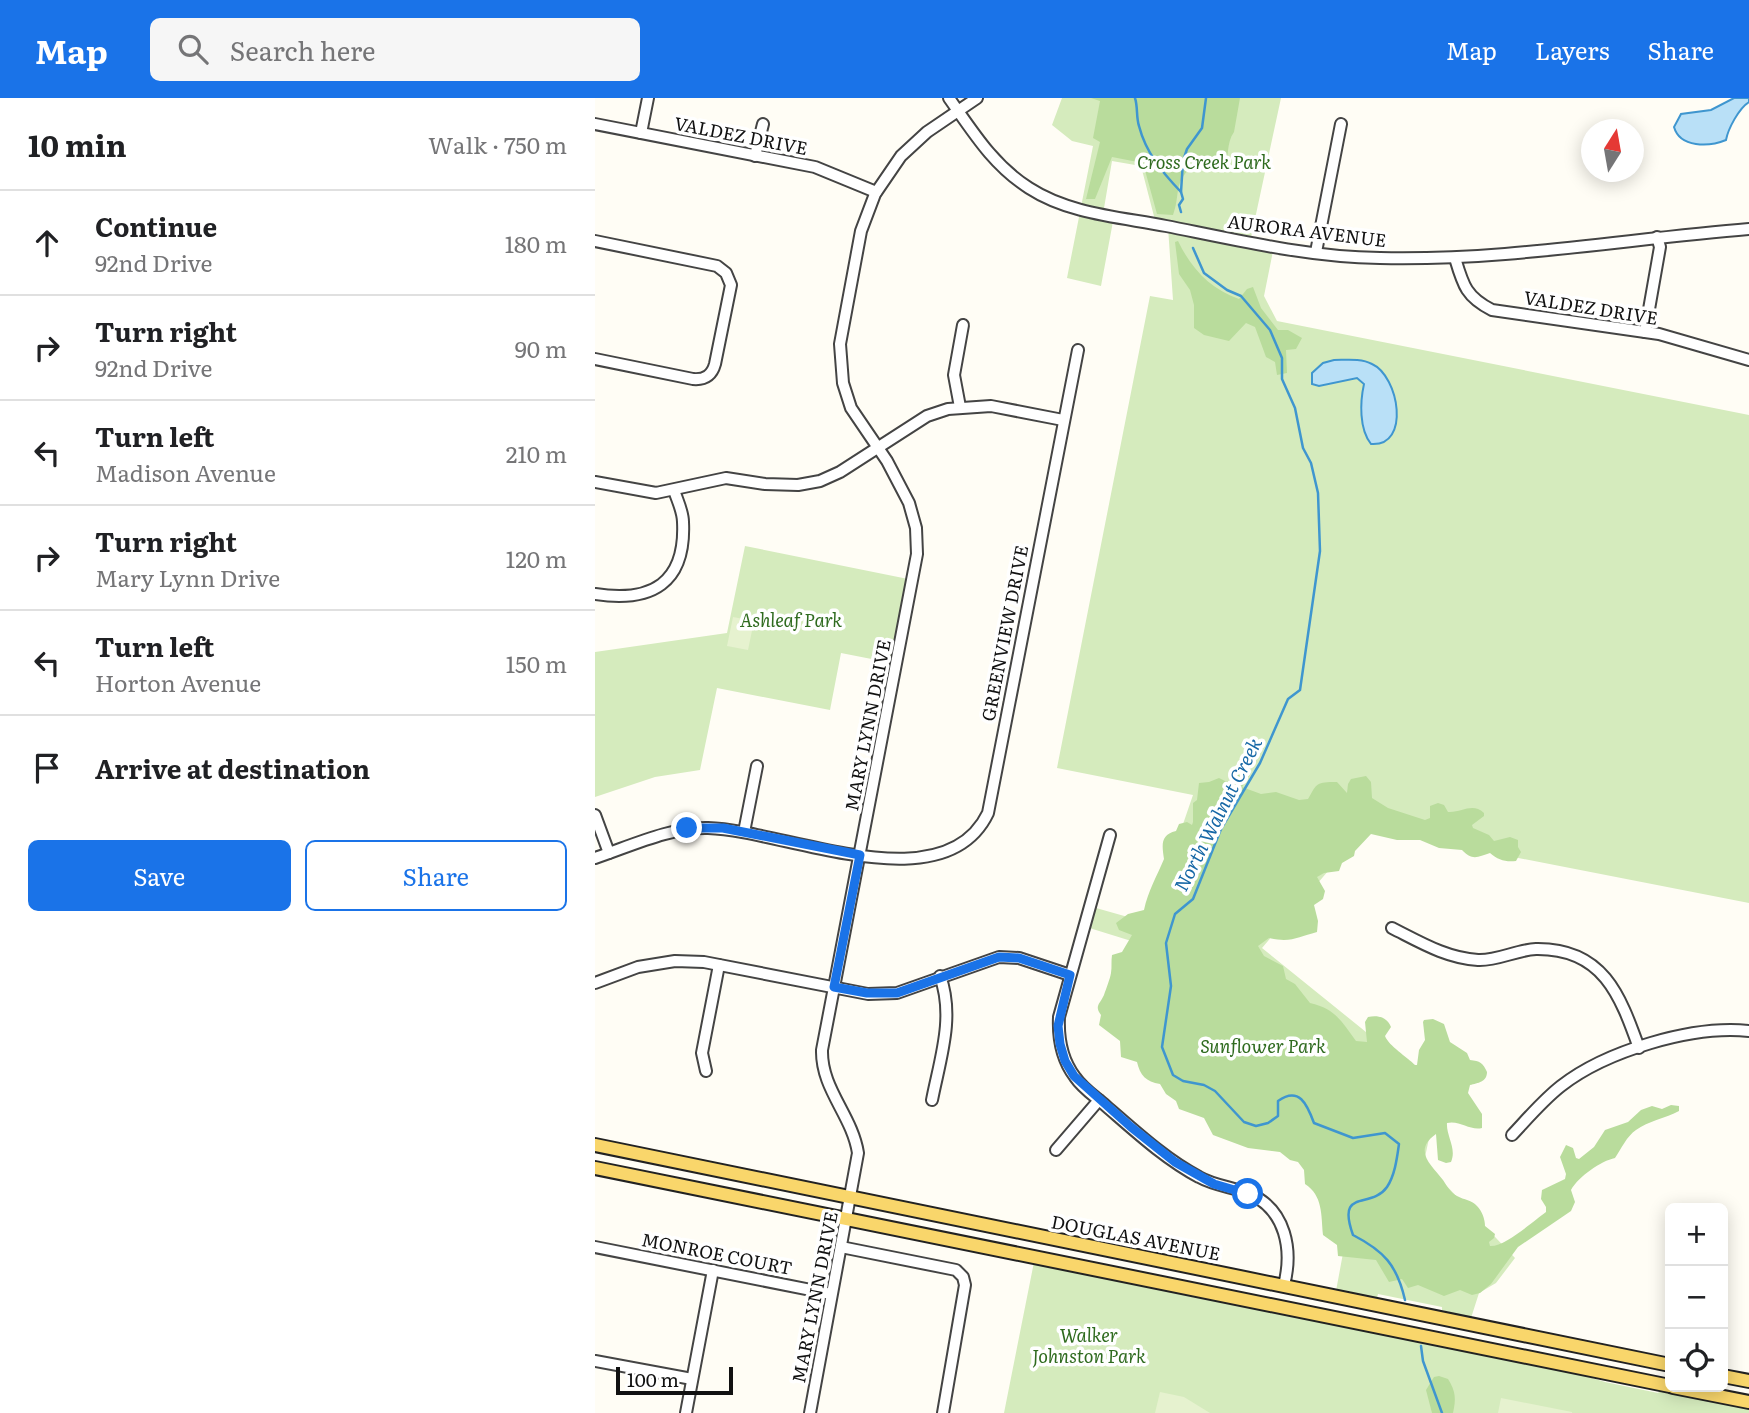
<!DOCTYPE html>
<meta charset="utf-8">
<style>
:root{--surface:#fff;--page:#f6f6f6;--text:#202124;--muted:#757577;--line:#e0e0e0;--accent:#1a73e8}
body{margin:0;font-family:Literata,serif;background:var(--page);color:var(--text)}
.controls{position:absolute;right:21px;bottom:21px;display:grid;overflow:hidden;border-radius:10px;box-shadow:0 4px 18px #0003}
.controls button{width:63px;height:63px;display:grid;place-items:center;padding:0;border:0;border-bottom:2px solid var(--line);background:var(--surface);color:var(--text);font:35px sans-serif}
.compass{position:absolute;left:986px;top:21px;width:63px;height:63px;border-radius:50%;background:var(--surface);box-shadow:0 4px 18px #0003;rotate:11deg}
.scale{position:absolute;left:21px;bottom:18px;width:117px;box-sizing:border-box;padding-left:7px;border:4px solid #111;border-top:0;font-size:19px;line-height:24px;white-space:nowrap;color:#111;-webkit-text-stroke:5px #fff;paint-order:stroke}
.stop{position:absolute;width:21px;height:21px;margin:-16px;border:5px solid #1a73e8;border-radius:50%;background:#fff}
.stop.end{background:#1a73e8;border-color:#fff;box-shadow:0 2px 7px #0008}
.list{margin:0;padding:0;list-style:none}
h2{display:flex;justify-content:space-between;align-items:center;height:91px;margin:0;padding:0 28px;font-size:30px}
h2 small{font-size:23px;font-weight:400;color:var(--muted)}
.list li{display:grid;grid-template-columns:46px 1fr auto;gap:21px;align-items:center;box-sizing:border-box;height:105px;padding:0 28px;border-top:2px solid var(--line)}
.list b{display:block;font-size:26px;white-space:nowrap}
.list p{margin:0;font-size:23px;white-space:nowrap;color:var(--muted)}
.list em{font-size:23px;font-style:normal;color:var(--muted)}
.actions{display:flex;gap:14px;padding:21px 28px}
.actions a{flex:1;padding:16px 0;border:2px solid var(--accent);border-radius:10px;text-align:center;font-size:24px;color:var(--accent)}
.actions .main{background:var(--accent);color:#fff}
.icon{flex:none;width:38px;height:38px;fill:none;stroke:currentColor;stroke-width:2;stroke-linecap:round;stroke-linejoin:round}
.map{position:relative;flex:none;width:1154px;height:1315px;overflow:hidden}
header{display:flex;align-items:center;gap:42px;box-sizing:border-box;height:98px;padding:0 35px;background:var(--accent);color:#fff}
header strong{font-size:33px}
nav{display:flex;gap:38px;margin-inline-start:auto;font-size:24px}
.search{width:490px;height:63px;background:var(--page);display:flex;align-items:center;gap:18px;box-sizing:border-box;padding:0 24px;border-radius:10px;color:var(--muted);font-size:26px}
main{display:flex}
aside{flex:1;background:var(--surface)}
.map>svg:first-child{display:block}
.green{fill:#d5ebbd}
.forest{fill:#b9dc9c}
.pitch{fill:#e6f2cf}
.water{fill:#b9e0f7;stroke:#3f96cf;stroke-width:2}
.lines{fill:none;stroke-linecap:round;stroke-linejoin:round}
.stream{stroke:#3f96cf;stroke-width:2.5}
.minor-casing{stroke:#444;stroke-width:14}
.major-casing{stroke:#222;stroke-width:16}
.minor{stroke:#fff;stroke-width:10}
.major{stroke:#f9d66b;stroke-width:12}
.route{stroke:#1a73e8;stroke-width:9}
.labels{text-anchor:middle;dominant-baseline:central;stroke-width:7;stroke-linejoin:round;paint-order:stroke}
.street-label{font-size:18px;fill:#111;stroke:#fff}
.park-label{font-size:18px;font-style:italic;fill:#2f6b1f;stroke:#fff}
.water-label{font-size:19px;font-style:italic;fill:#1768a6;stroke:#fff}
</style>
<header>
<strong>Map</strong>
<div class="search"><svg class="icon" aria-label="search" viewBox="0 0 24 24"><circle cx="10" cy="10" r="6"/><path d="M15 15l6 6"/></svg>Search here</div>
<nav><a>Map</a><a>Layers</a><a>Share</a></nav>
</header>
<main>
<aside>
<h2>10 min<small>Walk · 750 m</small></h2>
<ul class="list">
<li><svg class="icon" aria-label="ahead" viewBox="0 0 24 24"><path d="M12 20V5M6 11l6-6 6 6"/></svg><div><b>Continue</b><p>92nd Drive</p></div><em>180 m</em></li>
<li><svg class="icon" aria-label="right" viewBox="0 0 24 24"><path d="M7 20v-9h11M14 6l5 5-5 5"/></svg><div><b>Turn right</b><p>92nd Drive</p></div><em>90 m</em></li>
<li><svg class="icon" aria-label="left" viewBox="0 0 24 24"><path d="M17 20v-9H6M10 6l-5 5 5 5"/></svg><div><b>Turn left</b><p>Madison Avenue</p></div><em>210 m</em></li>
<li><svg class="icon" aria-label="right" viewBox="0 0 24 24"><path d="M7 20v-9h11M14 6l5 5-5 5"/></svg><div><b>Turn right</b><p>Mary Lynn Drive</p></div><em>120 m</em></li>
<li><svg class="icon" aria-label="left" viewBox="0 0 24 24"><path d="M17 20v-9H6M10 6l-5 5 5 5"/></svg><div><b>Turn left</b><p>Horton Avenue</p></div><em>150 m</em></li>
<li><svg class="icon" aria-label="arrive" viewBox="0 0 24 24"><path d="M6 21V4h12l-3 4 3 4H6"/></svg><div><b>Arrive at destination</b></div></li>
</ul>
<div class="actions"><a class="main">Save</a><a>Share</a></div>
</aside>
<div class="map">
<svg width="1154" height="1315" viewBox="0 0 1154 1315">
<rect width="100%" height="100%" fill="#fffdf5"/>
<g class="green">
<path d="M 467,0 L 686,0 L 655,144 L 679,148 L 669,198 L 682,223 L 1154,317 L 1154,805 L 770,730 L 667,850 L 844,993 L 829,1064 L 920,1160 L 901,1185 L 884,1195 L 876,1220 L 847,1212 L 847,1209 L 783,1196 L 782,1200 L 741,1193 L 751,1139 L 736,1081 L 546,846 L 488,828 L 494,808 L 554,825 L 598,697 L 462,670 L 555,198 L 578,202 L 573,129 L 561,126 L 546,68 L 517,63 L 508,116 L 519,118 L 506,188 L 472,180 L 498,48 L 477,43 L 457,27 Z"/>
<path d="M 150,448 L 318,482 L 302,566 L 246,555 L 235,612 L 122,590 L 105,672 L 60,679 L 0,699 L 0,554 L 132,535 Z"/>
<path d="M 439,1164 L 758,1228 L 776,1234 L 968,1271 L 1010,1284 L 1063,1295 L 1066,1292 L 1131,1304 L 1154,1311 L 1154,1315 L 409,1315 Z"/>
</g>
<g class="forest">
<path d="M 496,0 L 645,0 L 639,34 C 631,45 634,60 630,72 L 593,72 C 579,88 585,98 578,117 L 562,116 L 548,65 L 517,59 L 500,101 L 491,101 L 505,44 L 498,40 L 505,3 Z"/>
<path d="M 583,143 C 596,170 615,191 644,201 L 652,191 L 658,189 L 666,210 L 683,232 L 693,232 L 707,240 L 701,251 L 691,252 L 692,275 L 682,277 L 680,264 L 671,259 L 660,229 L 651,225 L 634,243 L 609,237 L 599,230 L 599,207 L 595,192 L 584,176 L 580,144 Z"/>
<path d="M 650,668 L 655,670 L 656,675 L 647,689 L 666,696 L 681,694 L 704,702 L 713,701 C 722,685 721,684 742,684 L 752,695 L 753,686 L 756,681 L 771,678 L 776,684 L 777,700 L 793,710 L 830,722 L 835,720 L 835,708 L 843,705 L 849,707 L 853,714 C 867,715 877,704 889,715 L 889,718 L 877,727 L 878,730 L 894,737 L 899,743 L 915,739 L 923,742 L 923,749 L 926,754 L 921,763 C 910,764 903,762 895,755 C 883,759 877,763 867,752 L 844,750 L 825,742 L 802,742 L 776,736 L 760,753 L 759,758 L 747,765 L 744,773 L 729,775 L 722,779 L 730,793 L 728,801 L 719,807 L 723,823 L 722,834 C 703,839 696,845 674,840 L 663,848 L 669,858 L 688,868 L 691,881 L 700,886 L 715,905 C 741,911 747,924 761,943 L 772,944 L 770,924 L 773,919 C 783,917 792,919 796,929 L 790,938 C 794,948 812,959 820,967 L 822,967 L 824,952 L 830,942 L 828,924 L 829,922 L 838,921 L 849,926 L 855,944 L 872,955 L 875,962 C 885,963 888,965 892,974 C 892,984 883,985 875,987 L 873,995 L 887,1016 L 887,1030 C 875,1033 865,1022 852,1025 C 851,1038 862,1050 856,1064 L 851,1065 L 843,1062 L 841,1036 C 817,1053 837,1067 848,1082 C 852,1088 855,1094 862,1098 C 869,1102 877,1102 882,1108 C 887,1113 890,1121 890,1128 L 900,1136 L 899,1140 L 894,1144 L 895,1148 C 910,1149 937,1124 951,1114 L 951,1109 L 946,1101 L 947,1092 L 970,1081 L 971,1076 L 965,1059 L 971,1047 L 978,1050 L 981,1060 L 984,1061 L 999,1049 L 1010,1032 L 1033,1024 L 1046,1012 L 1057,1008 L 1067,1011 L 1076,1007 L 1084,1008 L 1084,1013 C 1071,1020 1053,1023 1041,1032 C 1032,1038 1026,1051 1020,1060 C 1006,1063 984,1078 976,1092 L 980,1104 L 976,1113 L 923,1149 L 896,1186 L 885,1195 L 877,1197 L 865,1192 L 849,1198 L 823,1187 L 813,1190 L 807,1181 L 794,1184 L 781,1162 L 743,1158 L 742,1147 L 728,1137 C 726,1116 728,1098 710,1086 L 709,1072 L 703,1064 L 695,1062 L 685,1054 L 653,1050 L 618,1037 L 609,1020 L 584,1011 L 581,1003 L 571,996 L 565,986 C 551,984 545,977 542,964 L 526,959 L 525,943 L 504,927 L 506,917 C 499,908 505,906 509,897 C 511,891 515,881 516,875 C 517,869 516,863 517,857 L 527,854 L 537,837 L 524,832 L 521,825 L 533,816 L 549,812 C 553,793 562,778 569,761 C 567,747 565,737 581,733 L 584,726 L 592,724 L 597,727 L 598,724 L 598,705 L 602,702 L 604,685 L 614,684 L 624,680 L 632,684 L 637,682 L 644,669 Z"/>
<path d="M 844,1278 L 853,1281 C 861,1294 861,1301 858,1315 L 837,1315 L 831,1292 L 839,1279 Z"/>
</g>
<g class="pitch">
<path d="M 138,519 L 159,523 L 153,552 L 132,548 Z"/>
<path d="M 565,1294 L 589,1299 L 615,1315 L 560,1315 Z"/>
<path d="M 906,1300 L 977,1314 L 977,1315 L 903,1315 Z"/>
</g>
<g class="water">
<path d="M 1139,0 L 1154,0 L 1154,4 C 1144,10 1133,31 1131,42 C 1114,49 1085,50 1079,29 L 1086,16 L 1116,12 Z"/>
<path d="M 739,262 C 751,262 766,260 777,266 C 804,278 816,349 776,346 C 764,331 765,304 769,286 L 762,280 L 724,288 L 717,286 L 717,275 L 728,265 Z"/>
</g>
<g class="lines">
<g class="stream">
<path d="M 540,0 C 543,9 541,19 544,28 C 551,55 567,74 586,94"/>
<path d="M 586,114 L 584,107 L 588,101 L 586,94 L 588,63 L 592,51 L 607,30 L 611,0"/>
<path d="M 598,150 L 609,175 L 632,192 L 646,198 L 675,232 L 687,260 L 687,281 L 700,310 L 708,350 L 716,365 L 723,395 L 725,453 L 705,592 L 693,601 L 665,665 L 626,731 L 598,801 L 580,816 L 571,845 L 576,888 L 567,949 L 578,977 L 588,983 L 609,987 L 620,993 L 649,1024 L 661,1028 L 673,1025 L 683,1018 L 683,1003 C 704,988 712,1006 719,1025 L 758,1040 L 790,1035 L 804,1046 C 802,1060 800,1077 792,1089 C 776,1112 741,1089 758,1137 C 789,1153 802,1167 810,1202"/>
<path d="M 826,1248 L 828,1263 L 847,1315"/>
</g>
<defs>
<g id="minor">
<path d="M 354,0 C 378,34 398,67 434,90 C 474,116 525,119 571,128 C 641,142 713,159 785,160 C 909,163 1031,141 1154,131"/>
<path d="M 0,26 L 220,69 L 281,94"/>
<path d="M 46,35 L 53,0"/>
<path d="M 160,58 L 168,26"/>
<path d="M 0,143 L 122,168 L 131,175 L 136,187 L 120,266 C 117,277 110,282 98,281 L 0,261"/>
<path d="M 721,154 L 746,26"/>
<path d="M 860,160 C 868,187 871,199 897,212 L 1064,236 L 1154,262"/>
<path d="M 1050,234 L 1065,149 L 1062,139"/>
<path d="M 365,309 L 359,277 L 368,227"/>
<path d="M 0,384 L 61,395 L 131,380 L 170,386 L 203,387 L 225,383 L 245,374 L 332,318 L 353,311 L 396,308 L 468,322"/>
<path d="M 0,496 C 57,505 91,485 88,424 C 88,413 82,402 79,392"/>
<path d="M 0,717 L 14,755"/>
<path d="M 149,734 L 162,668"/>
<path d="M 515,737 L 464,919 C 463,941 467,962 480,979 C 488,991 501,999 511,1008 C 540,1033 570,1061 604,1079 C 620,1088 638,1089 655,1096 C 691,1112 698,1152 689,1187"/>
<path d="M 0,760 C 36,748 75,729 113,730 C 189,732 349,807 393,715 L 483,252"/>
<path d="M 797,830 C 825,844 851,860 883,862 C 902,863 921,852 941,851 C 1008,850 1025,897 1044,950"/>
<path d="M 0,885 L 43,869 L 80,863 L 109,864 L 273,896 L 302,895 L 404,859 L 424,860 L 475,877"/>
<path d="M 111,973 L 107,955 L 124,867"/>
<path d="M 337,1002 C 345,961 360,919 345,878"/>
<path d="M 917,1037 C 933,1020 948,1002 966,988 C 1011,953 1097,927 1154,933"/>
<path d="M 461,1052 L 504,1002"/>
<path d="M 0,1149 L 236,1196"/>
<path d="M 246,1149 L 361,1172 L 368,1179 L 370,1187 L 348,1315"/>
<path d="M 0,1263 L 97,1281"/>
<path d="M 91,1315 L 118,1172"/>
<path d="M 215,1315 L 263,1055 C 257,1017 226,991 227,952 L 322,456 L 321,430 L 314,405 L 292,363 L 256,310 L 248,285 L 245,246 L 266,133 L 280,96 L 306,58 L 332,34 L 382,0"/>
</g>
<g id="major">
<path d="M 0,1047 L 1075,1267"/>
<path d="M 0,1070 L 1075,1288"/>
<path d="M 1128,1278 L 1154,1283"/>
<path d="M 1078,1289 L 1154,1304"/>
</g>
</defs>
<use href="#minor" class="minor-casing"/>
<use href="#major" class="major-casing"/>
<use href="#minor" class="minor"/>
<use href="#major" class="major"/>
</g>
<g class="lines">
<path class="route" d="M 92,730 L 128,730 L 265,757 L 239,889 L 272,895 L 302,895 L 404,859 L 424,860 L 475,877 L 463,928 L 465,946 L 470,963 L 479,978 L 536,1029 L 580,1064 L 619,1086 L 653,1096"/>
</g>
<g class="labels">
<g class="street-label">
<text transform="translate(146 37) rotate(11)">VALDEZ DRIVE</text>
<text transform="translate(712 132) rotate(7)">AURORA AVENUE</text>
<text transform="translate(996 209) rotate(9)">VALDEZ DRIVE</text>
<text transform="translate(409 535) rotate(-79)">GREENVIEW DRIVE</text>
<text transform="translate(272 627) rotate(-79)">MARY LYNN DRIVE</text>
<text transform="translate(541 1139) rotate(11)">DOUGLAS AVENUE</text>
<text transform="translate(122 1155) rotate(11)">MONROE COURT</text>
<text transform="translate(219 1199) rotate(-79)">MARY LYNN DRIVE</text>
</g>
<g class="park-label">
<text x="609" y="63">Cross Creek Park</text>
<text x="196" y="521">Ashleaf Park</text>
<text x="668" y="947">Sunflower Park</text>
<text x="494" y="1236">Walker<tspan x="494" dy="21">Johnston Park</tspan></text>
</g>
<g class="water-label">
<text transform="translate(622 716) rotate(-63)">North Walnut Creek</text>
</g>
</g>
</svg>
<div class="controls">
<button>+</button>
<button>−</button>
<button><svg class="icon" aria-label="locate" viewBox="0 0 24 24"><circle cx="12" cy="12" r="6"/><path d="M12 2v4M12 18v4M2 12h4M18 12h4"/></svg></button>
</div>
<svg class="compass" viewBox="-18 -18 36 36"><path d="M0-13l5 13h-10z" fill="#e53935"/><path d="M0 13l5-13h-10z" fill="#757577"/></svg>
<div class="scale">100 m</div>
<div class="stop" style="left:653px;top:1096px"></div>
<div class="stop end" style="left:92px;top:730px"></div>
</div>
</main>
